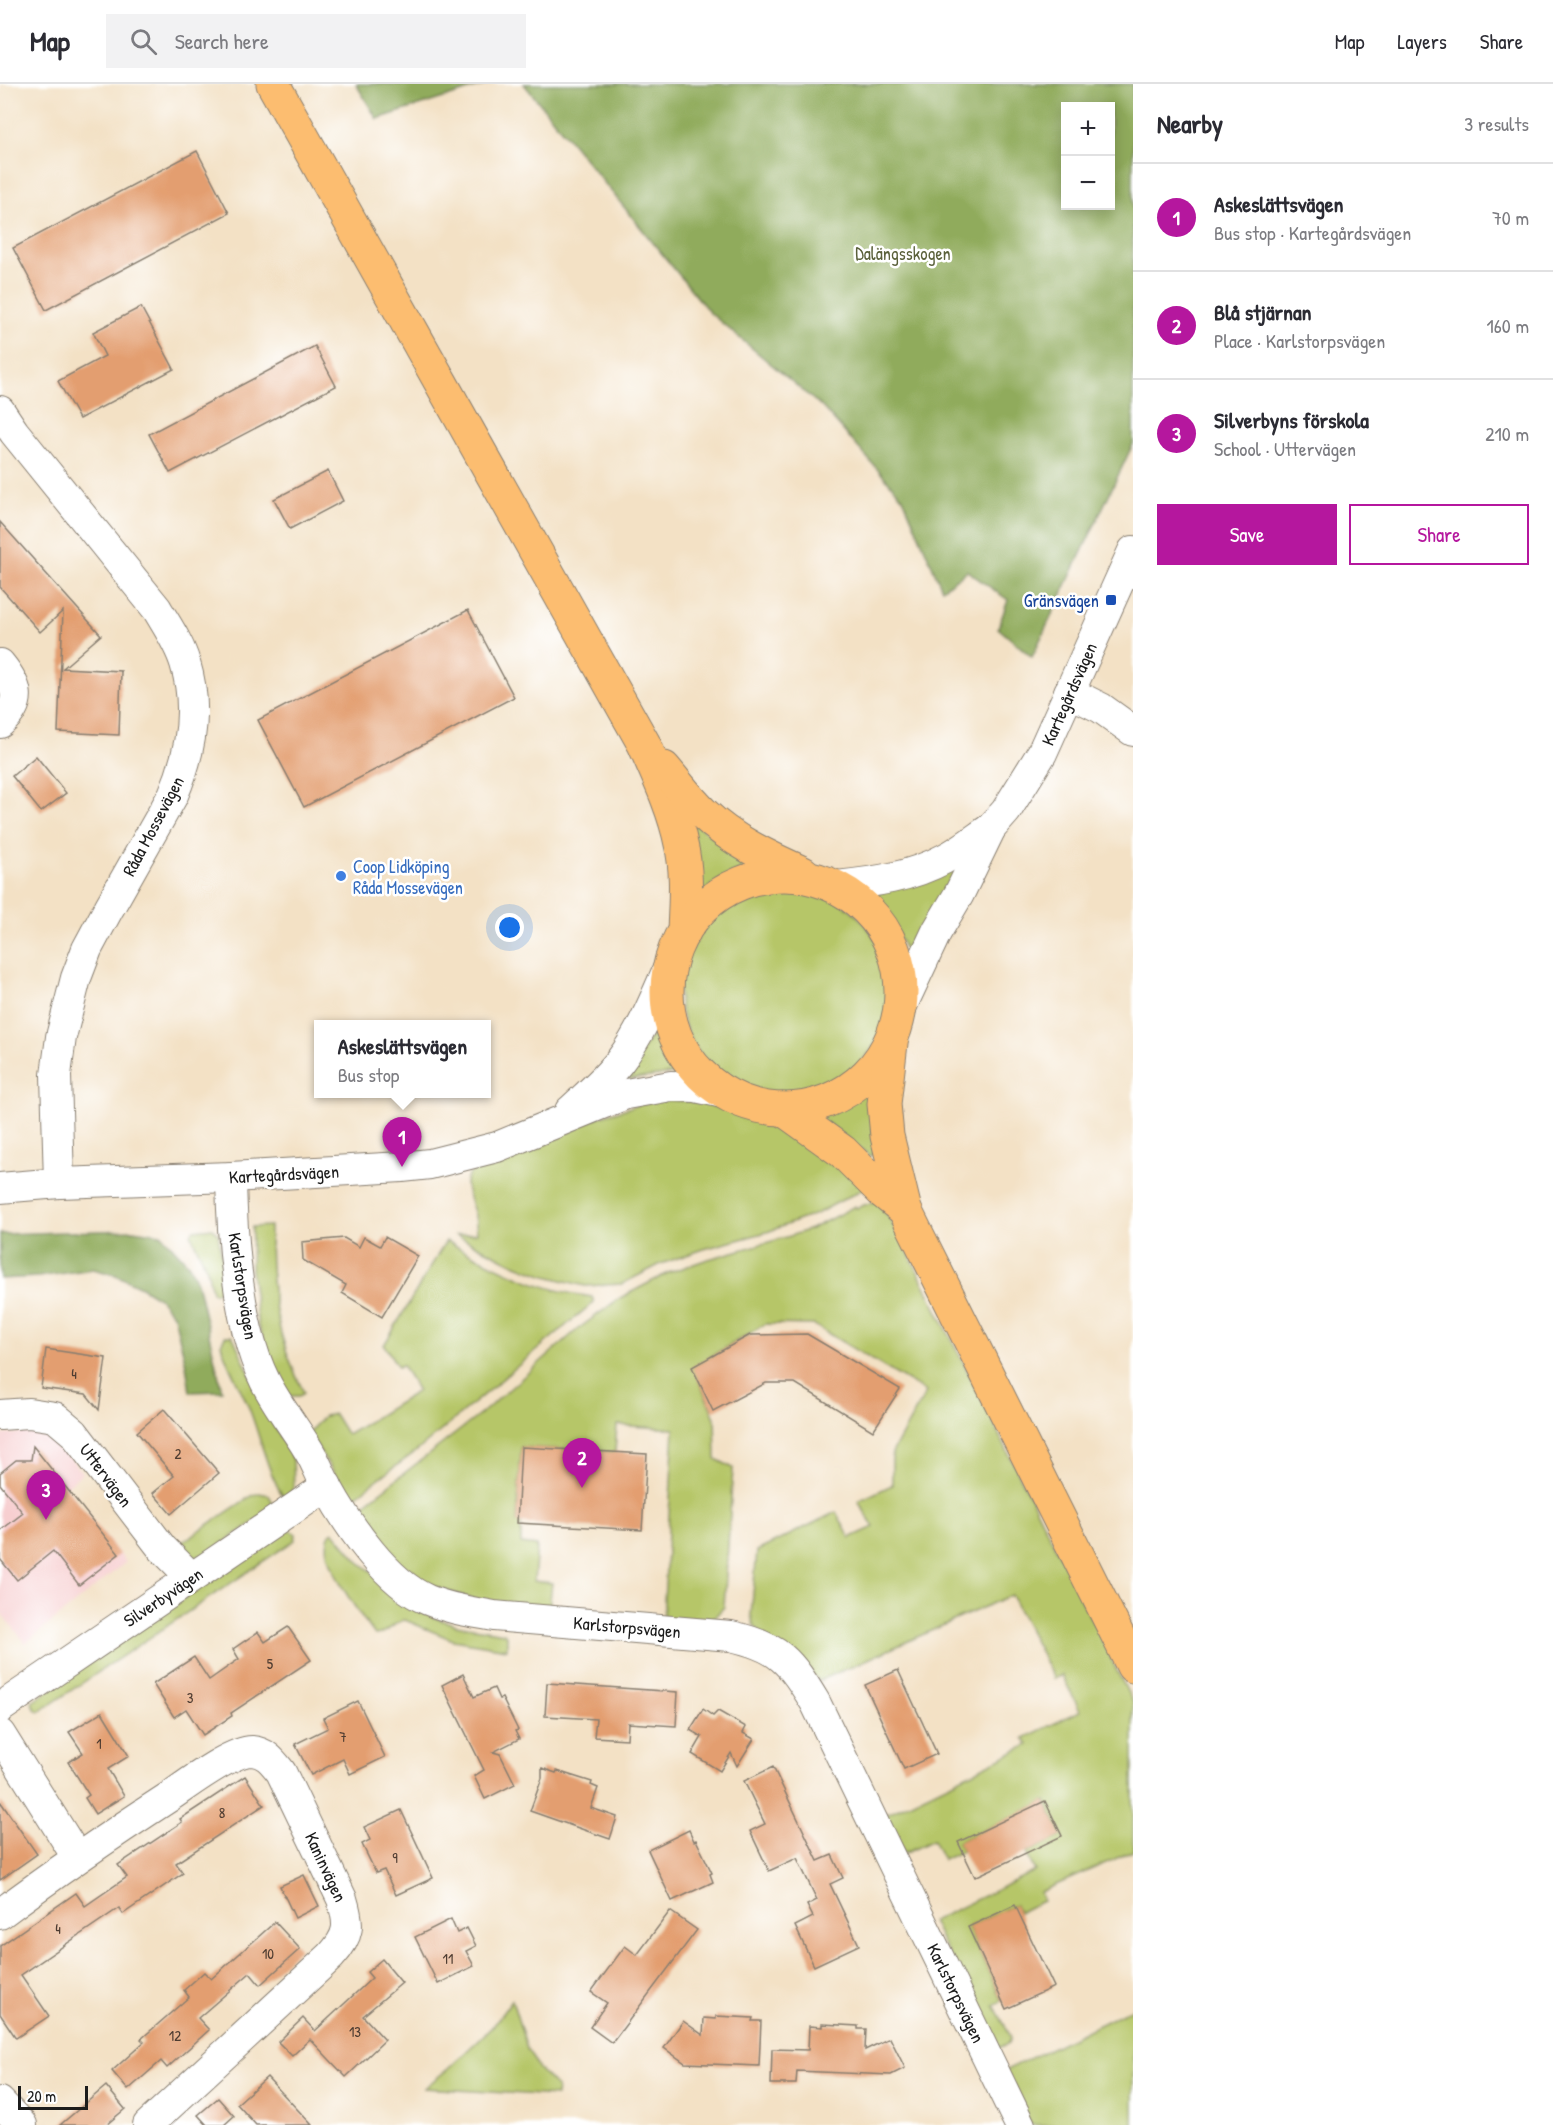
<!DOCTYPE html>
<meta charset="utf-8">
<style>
:root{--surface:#fff;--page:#f2f2f3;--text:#2b2b33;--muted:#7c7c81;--line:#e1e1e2;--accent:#b5179e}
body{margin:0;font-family:"Patrick Hand",sans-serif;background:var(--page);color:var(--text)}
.controls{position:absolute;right:18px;top:18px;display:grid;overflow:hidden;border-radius:0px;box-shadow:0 3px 15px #0003}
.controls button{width:54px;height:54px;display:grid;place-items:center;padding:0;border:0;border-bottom:2px solid var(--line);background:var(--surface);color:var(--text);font:30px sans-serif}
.scale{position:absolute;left:18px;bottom:15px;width:70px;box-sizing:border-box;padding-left:6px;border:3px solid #1c1c1c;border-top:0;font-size:16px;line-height:21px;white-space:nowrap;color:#1c1c1c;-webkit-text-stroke:4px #fff;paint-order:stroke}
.you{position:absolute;left:510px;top:844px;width:21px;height:21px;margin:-15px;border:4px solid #fff;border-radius:50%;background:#1a73e8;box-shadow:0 0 0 9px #1a73e833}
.badge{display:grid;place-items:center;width:39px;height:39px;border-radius:50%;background:var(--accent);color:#fff;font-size:20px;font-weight:700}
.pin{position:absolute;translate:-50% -50px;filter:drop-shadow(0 2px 3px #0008)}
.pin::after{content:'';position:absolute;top:32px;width:21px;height:18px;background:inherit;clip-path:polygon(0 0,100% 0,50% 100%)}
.popup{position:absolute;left:314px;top:936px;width:177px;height:78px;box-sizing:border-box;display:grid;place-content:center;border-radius:0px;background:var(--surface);filter:drop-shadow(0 2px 4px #0005);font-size:20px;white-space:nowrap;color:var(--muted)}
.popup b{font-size:22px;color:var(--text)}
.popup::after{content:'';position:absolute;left:50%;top:100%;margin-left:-12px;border:12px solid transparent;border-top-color:var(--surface)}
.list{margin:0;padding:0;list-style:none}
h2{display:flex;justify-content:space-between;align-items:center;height:78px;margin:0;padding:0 24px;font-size:26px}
h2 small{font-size:20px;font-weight:400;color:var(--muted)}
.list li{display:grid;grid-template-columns:39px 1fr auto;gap:18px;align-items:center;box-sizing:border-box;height:108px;padding:0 24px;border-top:2px solid var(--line)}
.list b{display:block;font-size:22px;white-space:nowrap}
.list p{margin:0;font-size:20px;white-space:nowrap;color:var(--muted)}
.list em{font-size:20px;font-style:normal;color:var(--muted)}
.actions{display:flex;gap:12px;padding:18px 24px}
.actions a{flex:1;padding:14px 0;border:2px solid var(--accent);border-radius:0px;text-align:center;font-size:21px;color:var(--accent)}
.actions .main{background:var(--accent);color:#fff}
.icon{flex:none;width:33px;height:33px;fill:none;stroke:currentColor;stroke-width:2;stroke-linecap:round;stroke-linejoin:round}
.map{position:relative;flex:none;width:1133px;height:2041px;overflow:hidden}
header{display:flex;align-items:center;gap:36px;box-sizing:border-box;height:84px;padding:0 30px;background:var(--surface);border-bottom:2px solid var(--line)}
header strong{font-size:28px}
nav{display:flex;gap:33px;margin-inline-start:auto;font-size:21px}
.search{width:420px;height:54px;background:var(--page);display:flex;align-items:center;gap:15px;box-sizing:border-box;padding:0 21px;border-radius:0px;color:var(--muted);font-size:22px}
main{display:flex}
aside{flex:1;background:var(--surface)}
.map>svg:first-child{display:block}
.built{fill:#f7cfd0}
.green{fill:#b6c668;stroke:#697142;stroke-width:1.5}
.forest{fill:#90ab5c;stroke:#56643c;stroke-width:1.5;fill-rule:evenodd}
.building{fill:#e39e6f}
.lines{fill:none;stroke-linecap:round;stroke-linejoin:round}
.minor-casing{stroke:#887e70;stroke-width:32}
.major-casing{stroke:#887e70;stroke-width:35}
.minor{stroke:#fff;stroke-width:30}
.major{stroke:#fcbd6f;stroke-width:33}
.transit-dot{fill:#1a4fb4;stroke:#fff;stroke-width:2}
.shop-dot{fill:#3f7fe0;stroke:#fff;stroke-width:2}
.labels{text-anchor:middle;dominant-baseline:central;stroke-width:5;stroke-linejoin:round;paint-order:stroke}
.number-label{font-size:15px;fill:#4e3c31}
.park-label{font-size:18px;fill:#5a603a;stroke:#fff}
.transit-label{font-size:18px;fill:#164399;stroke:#fff;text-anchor:end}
.street-label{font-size:18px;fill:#1c1c1c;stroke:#fff}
.shop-label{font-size:18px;fill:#366cbe;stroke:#fff;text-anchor:start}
</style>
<header>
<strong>Map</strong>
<div class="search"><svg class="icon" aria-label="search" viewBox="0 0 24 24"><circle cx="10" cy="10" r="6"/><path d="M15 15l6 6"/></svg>Search here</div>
<nav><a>Map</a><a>Layers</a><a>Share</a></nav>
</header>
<main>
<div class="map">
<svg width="1133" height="2041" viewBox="0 0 1133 2041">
<rect width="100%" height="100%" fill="#fff"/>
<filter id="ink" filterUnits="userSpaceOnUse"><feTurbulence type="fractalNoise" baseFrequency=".0167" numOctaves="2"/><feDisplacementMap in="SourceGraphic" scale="12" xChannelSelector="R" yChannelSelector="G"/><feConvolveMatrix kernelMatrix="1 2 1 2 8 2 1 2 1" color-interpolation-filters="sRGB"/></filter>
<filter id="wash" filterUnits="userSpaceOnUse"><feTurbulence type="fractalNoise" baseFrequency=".008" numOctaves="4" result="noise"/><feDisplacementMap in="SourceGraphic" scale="24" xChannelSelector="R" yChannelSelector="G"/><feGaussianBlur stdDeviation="1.35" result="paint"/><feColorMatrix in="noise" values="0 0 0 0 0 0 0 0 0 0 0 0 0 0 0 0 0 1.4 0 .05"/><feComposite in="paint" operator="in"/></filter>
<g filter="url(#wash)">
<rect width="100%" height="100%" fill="#f3e1c5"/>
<path class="built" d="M 40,1346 L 57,1357 L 82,1389 L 66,1403 L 126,1478 L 26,1559 L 0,1528 L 0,1351 Z"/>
<g class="green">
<path d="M 696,740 L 748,780 C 743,788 731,789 723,794 C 714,799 707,804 699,811 L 691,743 Z"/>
<path d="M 967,781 L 913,867 L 905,866 L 892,838 L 873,816 L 871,811 Z"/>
<circle cx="784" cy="907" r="105"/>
<path d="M 658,943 L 663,945 L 672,968 L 687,988 L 620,997 Z"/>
<path d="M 872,998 L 874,1069 L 870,1072 L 819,1033 L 822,1028 L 848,1016 Z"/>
<path d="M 654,1016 L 695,1017 L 767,1037 L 803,1052 L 865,1104 L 816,1130 L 767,1148 L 704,1165 L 661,1180 L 622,1200 L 585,1202 L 542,1191 L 514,1180 L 456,1151 L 477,1149 C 476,1141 476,1132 473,1125 C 469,1112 460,1098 472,1088 L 531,1067 L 598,1033 Z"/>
<path d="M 876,1117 L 888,1132 L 907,1166 L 1133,1619 L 1133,1767 L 1040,1808 L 1043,1817 L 1019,1828 L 1015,1821 L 968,1843 L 1002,1917 L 994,1921 L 1011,1953 L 1009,1959 L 995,1966 L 932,1837 L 1035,1787 L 1026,1769 L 1062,1752 L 1046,1717 L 958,1758 L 962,1767 L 943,1776 L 933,1756 L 904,1770 L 884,1731 L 1028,1661 L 1024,1654 L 1080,1627 L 1062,1591 L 1054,1595 L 1011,1511 L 819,1597 L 760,1548 L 753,1540 L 751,1531 L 757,1467 L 836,1428 L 850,1454 L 874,1443 L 858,1417 L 892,1401 L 892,1369 L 926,1308 L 814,1241 L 765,1240 L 693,1283 L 715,1334 L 716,1375 L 733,1384 L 724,1523 L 710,1538 L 663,1535 L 674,1345 L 617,1341 L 615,1368 L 521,1363 L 517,1438 L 521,1439 L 521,1460 L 537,1462 L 534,1497 L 552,1499 L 549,1525 L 485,1519 L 423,1499 L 395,1476 L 358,1425 L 482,1329 L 578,1245 L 620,1214 L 668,1189 L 705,1176 L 790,1152 L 813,1144 L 855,1122 L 856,1124 Z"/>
<path d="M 270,1142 C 270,1206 275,1251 304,1309 L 299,1312 L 288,1312 L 286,1310 L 258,1242 L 251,1186 L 252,1143 Z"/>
<path d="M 213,1144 L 218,1149 L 226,1201 L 214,1209 L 212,1208 L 207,1185 L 191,1151 L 193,1146 Z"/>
<path d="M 446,1157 C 497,1183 533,1205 592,1213 L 594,1218 L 418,1366 L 351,1415 L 308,1349 L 324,1332 L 334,1330 L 347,1351 L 418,1307 L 402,1281 L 398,1283 L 384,1261 Z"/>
<path d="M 225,1252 L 232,1252 L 234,1255 L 269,1333 L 293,1375 L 294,1403 L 292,1407 L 284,1414 C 266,1386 260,1350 247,1319 C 238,1299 227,1281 221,1260 Z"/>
<path d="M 259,1409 L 269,1411 L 275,1424 L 204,1472 L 190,1473 L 175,1463 L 251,1412 Z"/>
<path d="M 288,1444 L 296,1450 L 295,1456 L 39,1628 L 34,1624 L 32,1618 Z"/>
<path d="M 333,1447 L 359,1478 L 430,1532 L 456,1541 L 504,1549 L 507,1553 L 507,1565 L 453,1556 L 405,1536 C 393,1538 387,1551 375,1551 C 362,1533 310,1467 333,1447 Z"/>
<path d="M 512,1916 L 527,1965 L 539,1985 L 557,2004 L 556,2012 L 424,2004 L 448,1985 L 492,1943 Z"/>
<path d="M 1133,1924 L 1133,2041 L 1030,2041 L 1004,1987 Z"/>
</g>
<g class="forest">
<path d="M 356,0 L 488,0 L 377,35 Z"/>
<path d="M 524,0 L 1133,0 L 1133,360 L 1032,573 L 998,544 L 1008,516 L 967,487 L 942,505 L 903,414 L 822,323 L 710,229 ZM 1110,22 L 1110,122 L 1066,122 L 1066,22 Z"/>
<path d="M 133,1146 L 161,1150 L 189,1181 L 197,1198 L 222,1307 L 190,1308 L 186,1281 L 174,1232 L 159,1214 L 141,1203 L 116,1191 L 93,1185 L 38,1193 L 0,1195 L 0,1150 Z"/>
</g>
<g id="blocks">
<g class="building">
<path d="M 197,67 L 229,129 L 46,226 L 13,164 Z"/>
<path d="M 141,223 L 174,285 L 79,335 L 58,297 L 105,272 L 93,248 Z"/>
<path d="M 315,262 L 336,302 L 170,389 L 149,350 Z"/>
<path d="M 328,387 L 343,417 L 290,445 L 274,415 Z"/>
<path d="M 0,438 L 101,551 L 63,584 L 121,587 L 119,651 L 58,648 L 63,527 L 40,548 L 0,503 Z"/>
<path d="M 468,526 L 514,613 L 304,723 L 258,636 Z"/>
<path d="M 36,672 L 66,709 L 41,728 L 12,692 Z"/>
<path d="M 364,1153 L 380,1162 L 385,1153 L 418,1172 L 382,1233 L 342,1209 L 346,1201 L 303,1176 L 302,1158 L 344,1154 L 359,1163 Z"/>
<path d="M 807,1250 L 900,1305 L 873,1347 L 795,1299 L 766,1299 L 713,1327 L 692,1283 L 750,1251 Z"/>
<path d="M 46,1265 L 106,1274 L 99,1326 L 86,1310 L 41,1304 Z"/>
<path d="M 164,1325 L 219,1389 L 171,1430 L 153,1409 L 174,1392 L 137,1348 Z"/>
<path d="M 33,1362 L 119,1470 L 79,1501 L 53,1467 L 17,1496 L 0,1475 L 0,1447 L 23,1429 L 0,1400 L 0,1389 L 16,1376 L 31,1376 Z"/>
<path d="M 521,1363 L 647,1370 L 642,1446 L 517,1439 Z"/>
<path d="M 288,1543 L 311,1576 L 231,1629 L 232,1632 L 203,1651 L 186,1625 L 174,1633 L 153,1600 L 194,1573 L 209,1596 L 239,1575 L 233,1565 L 258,1548 L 265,1558 Z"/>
<path d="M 898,1586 L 937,1670 L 904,1685 L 865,1601 Z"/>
<path d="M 463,1590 L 474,1613 L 494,1604 L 499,1615 L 502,1614 L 518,1646 L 515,1647 L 519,1655 L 493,1668 L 500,1670 L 515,1700 L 485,1715 L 474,1692 L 484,1686 L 442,1601 Z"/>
<path d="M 547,1599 L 678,1608 L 676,1642 L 628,1639 L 627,1655 L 594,1653 L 596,1635 L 545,1632 Z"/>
<path d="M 358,1617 L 385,1673 L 350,1690 L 343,1675 L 311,1691 L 295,1660 L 328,1644 L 323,1634 Z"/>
<path d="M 703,1625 L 713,1632 L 718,1627 L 746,1643 L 743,1649 L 754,1655 L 737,1682 L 731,1669 L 720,1687 L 692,1670 L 702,1653 L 690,1646 Z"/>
<path d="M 102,1628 L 129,1672 L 108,1685 L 124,1712 L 95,1730 L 85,1714 L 89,1711 L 68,1678 L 83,1669 L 69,1648 Z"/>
<path d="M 773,1683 L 818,1777 L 832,1771 L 843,1794 L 830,1800 L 859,1861 L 814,1882 L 795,1842 L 813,1833 L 807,1821 L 817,1816 L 797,1774 L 769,1787 L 750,1747 L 765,1740 L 744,1697 Z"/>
<path d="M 542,1684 L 556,1689 L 557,1687 L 592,1698 L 591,1701 L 598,1704 L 591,1724 L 617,1733 L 610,1755 L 530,1727 L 542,1694 Z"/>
<path d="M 245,1692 L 264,1721 L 176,1779 L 183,1789 L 123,1830 L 119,1824 L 21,1891 L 49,1932 L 16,1954 L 0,1930 L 0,1862 L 76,1809 L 85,1822 L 127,1793 L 118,1781 L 182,1738 L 180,1735 Z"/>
<path d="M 0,1717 L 37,1770 L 0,1796 Z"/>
<path d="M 1045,1717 L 1062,1752 L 975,1793 L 958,1758 Z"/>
<path d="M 401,1726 L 433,1794 L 396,1811 L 384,1786 L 376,1789 L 362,1760 L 370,1756 L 364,1743 Z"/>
<path d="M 689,1746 L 694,1757 L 696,1756 L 712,1789 L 710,1790 L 713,1798 L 672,1817 L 648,1766 Z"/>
<path d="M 304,1791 L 319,1822 L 295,1834 L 280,1802 Z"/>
<path d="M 1015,1821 L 1054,1903 L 1006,1925 L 968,1843 Z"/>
<path d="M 670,1827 L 697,1846 L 612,1959 L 590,1943 L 607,1919 L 591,1908 L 625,1862 L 637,1871 Z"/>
<path d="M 451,1835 L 457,1849 L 467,1844 L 476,1862 L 466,1867 L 474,1882 L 438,1900 L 415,1853 Z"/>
<path d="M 275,1838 L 300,1865 L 260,1901 L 250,1889 L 198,1934 L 209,1946 L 167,1984 L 161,1977 L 128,2006 L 112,1987 L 144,1958 L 141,1955 L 189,1913 L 184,1906 L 204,1888 L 211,1895 Z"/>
<path d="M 382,1875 L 402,1899 L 363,1932 L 385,1956 L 346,1993 L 310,1955 L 292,1972 L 278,1958 L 303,1934 L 315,1947 L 372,1894 L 367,1888 Z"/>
<path d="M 716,1932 L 753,1934 L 752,1937 L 761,1937 L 759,1982 L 685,1979 L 664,1964 L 683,1937 L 703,1951 L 704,1934 L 716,1935 Z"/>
<path d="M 822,1940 L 858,1942 L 858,1945 L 866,1945 L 865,1966 L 890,1954 L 905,1984 L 891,1991 L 797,1987 L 796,2000 L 771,2000 L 772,1965 L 808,1966 L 809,1942 L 822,1943 Z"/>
<path d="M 267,1993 L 312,2041 L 256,2041 L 237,2020 Z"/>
<path d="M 106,2002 L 125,2025 L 106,2041 L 60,2041 Z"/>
<path d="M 218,2014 L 234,2032 L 224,2041 L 207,2041 L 198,2031 Z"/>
</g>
</g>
</g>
<g filter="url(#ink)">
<use href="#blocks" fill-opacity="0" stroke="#887e70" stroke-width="1.5"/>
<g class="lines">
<defs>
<g id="minor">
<path d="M 0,327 L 14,348 L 157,525 C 167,542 179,559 185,579 C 199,624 191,669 173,711 L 109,824 L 87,865 L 76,894 L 61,953 L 56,991 L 59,1099"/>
<path d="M 0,580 C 18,602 24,618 0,639"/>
<path d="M 1069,608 L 1101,624 L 1133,647"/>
<path d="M 837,802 C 874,798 911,793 944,775 C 960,767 975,755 991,744"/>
<path d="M 899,928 L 937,847 L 959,810 L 991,744 L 1006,727 L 1042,669 L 1133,467"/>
<path d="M 570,1027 C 587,1011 605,996 620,977 C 642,948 656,912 671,878"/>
<path d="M 231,1093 C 232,1154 238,1243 265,1297 C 279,1325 299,1348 313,1374 C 318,1384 322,1394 327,1403 C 348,1441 387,1499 428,1516 C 450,1525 472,1528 494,1532 L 731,1552 C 780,1563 790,1577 815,1618 L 1020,2041"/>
<path d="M 0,1104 L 59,1099 L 231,1093 L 402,1083 L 430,1080 L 497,1063 L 626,1010 L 671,1002 L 696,1003 L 728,1010"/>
<path d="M 0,1331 L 29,1329 L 55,1333 L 74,1349 L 162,1464 L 191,1493"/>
<path d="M 0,1624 L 327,1402"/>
<path d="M 0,1650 L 77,1773"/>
<path d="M 0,1830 C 55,1789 112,1750 169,1713 C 188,1700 231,1667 252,1667 C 266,1668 273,1678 281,1688 L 342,1815 C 350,1841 350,1851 331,1872 L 148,2041"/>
<path d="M 0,2018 L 22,2041"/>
</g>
<g id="major">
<path d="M 273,0 L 644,660 C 658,692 674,725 681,760 C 688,789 685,819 684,848"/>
<path d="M 664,684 C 677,699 689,716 704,730 C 731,756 769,774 803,789"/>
<circle cx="784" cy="908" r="117"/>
<path d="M 891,959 L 884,1020 L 887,1052 L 905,1126 L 1133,1582"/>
<path d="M 783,1025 L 843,1068 L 884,1109 L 905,1126"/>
</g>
</defs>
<use href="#minor" class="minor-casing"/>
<use href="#major" class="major-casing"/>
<use href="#minor" class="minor"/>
<use href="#major" class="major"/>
</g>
</g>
<rect class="transit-dot" x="1105" y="510" width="12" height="12" rx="3"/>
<circle class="shop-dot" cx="341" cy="792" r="6"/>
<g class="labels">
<g class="number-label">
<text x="74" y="1289">4</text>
<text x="178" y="1369">2</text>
<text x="270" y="1579">5</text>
<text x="190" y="1613">3</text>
<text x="343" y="1652">7</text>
<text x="99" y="1659">1</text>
<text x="222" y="1728">8</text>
<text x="395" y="1773">9</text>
<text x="58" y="1844">4</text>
<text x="268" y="1869">10</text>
<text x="448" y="1874">11</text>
<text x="355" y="1947">13</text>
<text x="175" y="1951">12</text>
</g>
<g class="park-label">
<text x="903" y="169">Dalängsskogen</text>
</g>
<g class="transit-label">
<text x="1099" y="516">Gränsvägen</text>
</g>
<g class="street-label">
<text transform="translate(1069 610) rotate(-66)">Kartegårdsvägen</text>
<text transform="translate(153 742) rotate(-62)">Råda Mossevägen</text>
<text transform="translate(284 1090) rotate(-3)">Kartegårdsvägen</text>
<text transform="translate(243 1202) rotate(81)">Karlstorpsvägen</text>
<text transform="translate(106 1391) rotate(53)">Uttervägen</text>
<text transform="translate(163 1513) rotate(-34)">Silverbyvägen</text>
<text transform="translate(627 1543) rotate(5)">Karlstorpsvägen</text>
<text transform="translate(326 1783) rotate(65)">Kaninvägen</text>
<text transform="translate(956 1909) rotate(64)">Karlstorpsvägen</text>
</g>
<g class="shop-label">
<text x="353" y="782">Coop Lidköping<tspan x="353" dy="21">Råda Mossevägen</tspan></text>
</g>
</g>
</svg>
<div class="controls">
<button>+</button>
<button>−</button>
</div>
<div class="scale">20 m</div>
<div class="you"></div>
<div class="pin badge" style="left:402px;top:1083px">1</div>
<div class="popup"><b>Askeslättsvägen</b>Bus stop</div>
<div class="pin badge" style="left:582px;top:1404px">2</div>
<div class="pin badge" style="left:46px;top:1436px">3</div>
</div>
<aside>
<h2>Nearby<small>3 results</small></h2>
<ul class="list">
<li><span class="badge">1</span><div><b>Askeslättsvägen</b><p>Bus stop · Kartegårdsvägen</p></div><em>70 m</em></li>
<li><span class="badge">2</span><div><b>Blå stjärnan</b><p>Place · Karlstorpsvägen</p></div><em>160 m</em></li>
<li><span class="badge">3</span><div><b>Silverbyns förskola</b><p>School · Uttervägen</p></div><em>210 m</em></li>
</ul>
<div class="actions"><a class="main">Save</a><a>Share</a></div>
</aside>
</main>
